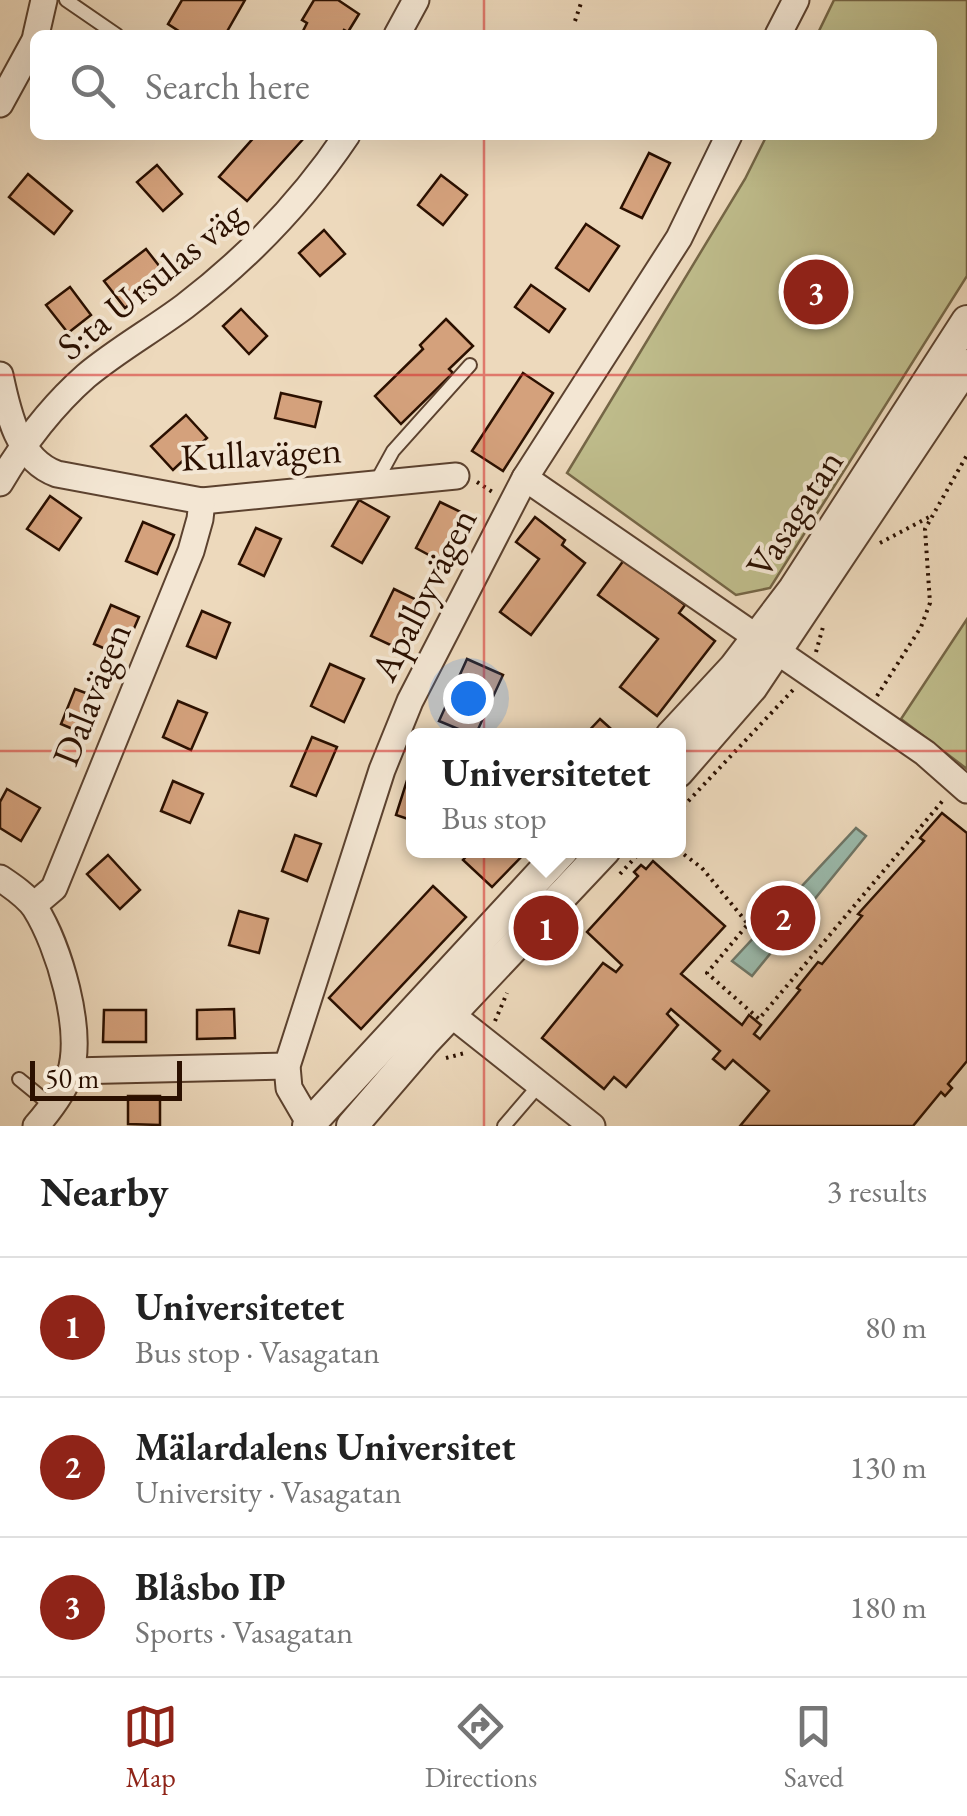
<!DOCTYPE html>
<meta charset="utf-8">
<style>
:root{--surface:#fff;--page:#f2f2f2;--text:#222;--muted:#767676;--line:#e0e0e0;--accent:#8f2418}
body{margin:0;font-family:"EB Garamond",serif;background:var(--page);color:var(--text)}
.scale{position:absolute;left:30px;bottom:25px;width:152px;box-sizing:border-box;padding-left:10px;border:5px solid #2b1000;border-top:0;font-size:28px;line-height:35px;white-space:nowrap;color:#2b1000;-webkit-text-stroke:8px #f3e6d3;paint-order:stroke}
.you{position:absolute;left:468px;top:698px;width:35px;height:35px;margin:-25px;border:8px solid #fff;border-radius:50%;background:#1a73e8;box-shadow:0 0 0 15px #1a73e833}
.badge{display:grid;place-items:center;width:65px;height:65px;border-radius:50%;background:var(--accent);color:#fff;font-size:32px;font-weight:700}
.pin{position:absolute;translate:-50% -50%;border:5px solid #fff;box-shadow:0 2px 10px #0006}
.popup{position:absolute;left:406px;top:728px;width:280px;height:130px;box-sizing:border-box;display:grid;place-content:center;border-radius:15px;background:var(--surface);filter:drop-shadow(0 2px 8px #0005);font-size:32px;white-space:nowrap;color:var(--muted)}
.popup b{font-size:38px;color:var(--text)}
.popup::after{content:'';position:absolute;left:50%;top:100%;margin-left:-20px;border:20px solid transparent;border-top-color:var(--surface)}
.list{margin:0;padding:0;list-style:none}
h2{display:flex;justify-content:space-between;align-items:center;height:130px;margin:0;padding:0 40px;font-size:42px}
h2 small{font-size:32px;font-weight:400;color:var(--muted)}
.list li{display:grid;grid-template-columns:65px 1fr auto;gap:30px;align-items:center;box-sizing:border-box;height:140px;padding:0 40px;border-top:2px solid var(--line)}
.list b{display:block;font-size:38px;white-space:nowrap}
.list p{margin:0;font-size:32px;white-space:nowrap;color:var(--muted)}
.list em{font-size:32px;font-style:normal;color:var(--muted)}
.icon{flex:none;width:55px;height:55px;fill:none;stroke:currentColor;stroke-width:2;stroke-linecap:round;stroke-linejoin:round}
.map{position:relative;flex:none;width:967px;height:1126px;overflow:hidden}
.search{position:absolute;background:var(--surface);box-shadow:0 10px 40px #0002;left:30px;right:30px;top:30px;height:110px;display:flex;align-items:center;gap:25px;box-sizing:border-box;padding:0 35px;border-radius:15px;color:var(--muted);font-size:38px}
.sheet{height:550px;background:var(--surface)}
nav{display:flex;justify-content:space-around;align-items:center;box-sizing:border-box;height:140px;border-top:2px solid var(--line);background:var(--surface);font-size:28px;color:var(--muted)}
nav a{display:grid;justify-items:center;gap:5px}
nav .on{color:var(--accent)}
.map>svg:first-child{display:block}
.green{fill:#bfbd8c;stroke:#756646;stroke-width:2.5}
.water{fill:#9abaac;stroke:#6e7667;stroke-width:2.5}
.building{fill:#d4a17c;stroke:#2b1000;stroke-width:2.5}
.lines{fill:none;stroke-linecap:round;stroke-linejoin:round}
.service-casing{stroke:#5c422f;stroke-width:16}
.minor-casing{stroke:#5c422f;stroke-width:29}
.tertiary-casing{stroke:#5c422f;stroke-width:34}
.path{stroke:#2b1000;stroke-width:4;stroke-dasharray:2.5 5;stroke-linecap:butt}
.service{stroke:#f3e6d3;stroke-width:12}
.minor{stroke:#f3e6d3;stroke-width:25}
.tertiary{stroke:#f3e6d3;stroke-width:30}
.grid{fill:none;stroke:#d62828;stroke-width:2.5;stroke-opacity:0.55}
.labels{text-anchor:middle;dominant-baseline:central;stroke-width:8;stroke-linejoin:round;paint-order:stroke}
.street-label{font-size:38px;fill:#2b1000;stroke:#f3e6d3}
</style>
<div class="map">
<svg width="967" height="1126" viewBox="0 0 967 1126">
<rect width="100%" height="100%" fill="#edd9bc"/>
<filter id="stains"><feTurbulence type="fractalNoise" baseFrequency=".002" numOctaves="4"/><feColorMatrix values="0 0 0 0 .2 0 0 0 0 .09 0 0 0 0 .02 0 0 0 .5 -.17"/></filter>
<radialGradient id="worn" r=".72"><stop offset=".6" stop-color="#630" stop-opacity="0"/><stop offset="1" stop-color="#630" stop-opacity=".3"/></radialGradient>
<g class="green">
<path d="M 834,0 L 967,0 L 967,276 L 770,588 L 736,595 L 567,473 L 745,179 L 767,135 L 932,135 L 932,35 L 817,35 Z"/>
<path d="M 967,619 L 967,769 L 901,719 Z"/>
</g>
<path class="water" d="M 856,828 L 866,836 L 752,976 L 732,961 Z"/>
<g class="building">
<path d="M 182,0 L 245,0 L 225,35 L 185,35 L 168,24 Z"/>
<path d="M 314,0 L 338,0 L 359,14 L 348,32 L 344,30 L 341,35 L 301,35 L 307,23 L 302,20 Z"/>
<path d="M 256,135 L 305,137 L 247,201 L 219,177 Z"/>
<path d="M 649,153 L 670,163 L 642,218 L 621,208 Z"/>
<path d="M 157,165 L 182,194 L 163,211 L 137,182 Z"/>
<path d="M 28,174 L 72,211 L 54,234 L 9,197 Z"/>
<path d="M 441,175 L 467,195 L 443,225 L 418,205 Z"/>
<path d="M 586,224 L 619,246 L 589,291 L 556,268 Z"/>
<path d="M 324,230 L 345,254 L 320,276 L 299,253 Z"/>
<path d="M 146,249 L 167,276 L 125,308 L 104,281 Z"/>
<path d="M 531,285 L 565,309 L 549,332 L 515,307 Z"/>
<path d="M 70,287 L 91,315 L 68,333 L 46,305 Z"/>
<path d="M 241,309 L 267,336 L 249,354 L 223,326 Z"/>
<path d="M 446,319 L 473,346 L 449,369 L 453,373 L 401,424 L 375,396 L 423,349 L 420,345 Z"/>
<path d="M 523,373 L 553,393 L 503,471 L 472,451 Z"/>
<path d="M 281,393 L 321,402 L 315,427 L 275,418 Z"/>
<path d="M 186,415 L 207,438 L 173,470 L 151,446 Z"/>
<path d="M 50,496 L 81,518 L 59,550 L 27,529 Z"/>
<path d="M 359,500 L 389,517 L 362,563 L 332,546 Z"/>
<path d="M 440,502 L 467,515 L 442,562 L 416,548 Z"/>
<path d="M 535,517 L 565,540 L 562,545 L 585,563 L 531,635 L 500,612 L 539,559 L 516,542 Z"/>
<path d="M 143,522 L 174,535 L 157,574 L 126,561 Z"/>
<path d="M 256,528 L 281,539 L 264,576 L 239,564 Z"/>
<path d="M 624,560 L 685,605 L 679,613 L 715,641 L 657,716 L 620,687 L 658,639 L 598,595 Z"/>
<path d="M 394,589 L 419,601 L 397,648 L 371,636 Z"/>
<path d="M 111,605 L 139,617 L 122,656 L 94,644 Z"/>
<path d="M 202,611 L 230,623 L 216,658 L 187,646 Z"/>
<path d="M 467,659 L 503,675 L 475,736 L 439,721 Z"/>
<path d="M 330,664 L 364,679 L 344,722 L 311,706 Z"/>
<path d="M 75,689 L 102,699 L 87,735 L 61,724 Z"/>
<path d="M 178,701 L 207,713 L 191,750 L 163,737 Z"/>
<path d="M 600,719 L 619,736 L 584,736 Z"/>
<path d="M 312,737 L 337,747 L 316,796 L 291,786 Z"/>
<path d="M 410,771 L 414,772 L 414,821 L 396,815 Z"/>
<path d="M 173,781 L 203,794 L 190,823 L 161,811 Z"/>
<path d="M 7,789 L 40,808 L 21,841 L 0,828 L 0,802 Z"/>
<path d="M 942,813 L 967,833 L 967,1061 L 948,1084 L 952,1088 L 945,1096 L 941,1092 L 913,1126 L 740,1126 L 769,1091 L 733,1060 L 725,1069 L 713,1059 L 720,1051 L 671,1009 L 667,1014 L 678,1025 L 626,1087 L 614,1077 L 604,1089 L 542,1038 L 603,963 L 616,972 L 622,965 L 587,932 L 638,876 L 634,872 L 641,865 L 646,869 L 653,861 L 725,926 L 681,974 L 742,1025 L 749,1015 L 761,1025 L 754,1034 L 760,1039 L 800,990 L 797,988 L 818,962 L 822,964 L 862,916 L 858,914 L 924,841 L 920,838 Z"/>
<path d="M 295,835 L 321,844 L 307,881 L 282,871 Z"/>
<path d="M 472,850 L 528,850 L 492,887 L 463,860 Z"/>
<path d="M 108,855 L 140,890 L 120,909 L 87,874 Z"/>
<path d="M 433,886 L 466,917 L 361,1029 L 329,998 Z"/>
<path d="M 239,911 L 268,919 L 259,953 L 229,945 Z"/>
<path d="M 234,1009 L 235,1038 L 197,1039 L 197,1010 Z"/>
<path d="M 104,1010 L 146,1010 L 146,1042 L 103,1042 Z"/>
<path d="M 128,1096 L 160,1096 L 160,1125 L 128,1124 Z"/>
</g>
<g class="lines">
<defs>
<g id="service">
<path d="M 66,0 L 117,35"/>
<path d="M 376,482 L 393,451 L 470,365"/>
<path d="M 19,1079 L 52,1106"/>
<path d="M 504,1126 L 540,1084"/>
</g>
<g id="minor">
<path d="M 36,35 L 44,0"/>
<path d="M 397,35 L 416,0"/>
<path d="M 778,35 L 796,0"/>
<path d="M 0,104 L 35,40"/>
<path d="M 0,375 C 8,413 18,460 57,474 L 202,501 L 456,476"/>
<path d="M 525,478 L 925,753 L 967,790"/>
<path d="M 0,483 C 23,444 52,406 86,376 C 117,350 153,330 185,306 C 249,257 302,202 347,135"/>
<path d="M 0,878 C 12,886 27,896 35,908 C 59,946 84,1030 70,1074 C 63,1093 49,1111 36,1126"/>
<path d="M 34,905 L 54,888 L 191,551 L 200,519 L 202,501"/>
<path d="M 438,1004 L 592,1126"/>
<path d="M 71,1071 L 287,1066"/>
<path d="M 310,1124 L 289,1088 L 287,1066 L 382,770 L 410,701 L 525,478 L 679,238 L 729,135"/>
</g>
<g id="tertiary">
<path d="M 671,736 L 734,668 L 794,589 L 967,321"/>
<path d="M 678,772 L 752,687 L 967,365"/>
<path d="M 308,1126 L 563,850"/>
<path d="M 352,1126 L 425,1041 L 605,850"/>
</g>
</defs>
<use href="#service" class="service-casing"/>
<use href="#minor" class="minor-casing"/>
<use href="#tertiary" class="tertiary-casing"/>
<g class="path">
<path d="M 575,21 L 582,0"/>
<path d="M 477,482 L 494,493"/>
<path d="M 880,543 L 929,517"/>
<path d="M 816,652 L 823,627"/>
<path d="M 877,696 L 921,627 L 930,603 L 925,529 L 967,455"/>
<path d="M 678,812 L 793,690"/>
<path d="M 678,850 L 702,868 L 748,924 L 707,973 L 759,1019 L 945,798"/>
<path d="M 620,874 L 642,850"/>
<path d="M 495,1021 L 507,993"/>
<path d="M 446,1058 L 465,1053"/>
</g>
<use href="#service" class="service"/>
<use href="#minor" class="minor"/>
<use href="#tertiary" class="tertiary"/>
</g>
<path class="grid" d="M 484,0 L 484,35M 484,135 L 484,1126M 0,375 L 967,375M 0,751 L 967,751"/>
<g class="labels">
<g class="street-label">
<text transform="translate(150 280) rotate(-39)">S:ta Ursulas väg</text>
<text transform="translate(261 453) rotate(-3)">Kullavägen</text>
<text transform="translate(794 513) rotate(-57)">Vasagatan</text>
<text transform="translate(423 594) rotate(-63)">Apalbyvägen</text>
<text transform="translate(91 694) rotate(-68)">Dalavägen</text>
</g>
</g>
<rect width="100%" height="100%" filter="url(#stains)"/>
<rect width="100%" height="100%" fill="url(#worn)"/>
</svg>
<div class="scale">50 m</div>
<div class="you"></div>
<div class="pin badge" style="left:546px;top:928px">1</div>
<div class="popup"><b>Universitetet</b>Bus stop</div>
<div class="pin badge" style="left:783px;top:918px">2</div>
<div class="pin badge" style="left:816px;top:292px">3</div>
<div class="search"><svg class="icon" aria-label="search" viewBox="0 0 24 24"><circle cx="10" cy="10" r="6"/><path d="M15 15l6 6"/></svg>Search here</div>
</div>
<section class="sheet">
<h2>Nearby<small>3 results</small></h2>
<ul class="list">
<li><span class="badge">1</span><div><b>Universitetet</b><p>Bus stop · Vasagatan</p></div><em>80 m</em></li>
<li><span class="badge">2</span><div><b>Mälardalens Universitet</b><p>University · Vasagatan</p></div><em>130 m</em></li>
<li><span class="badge">3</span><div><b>Blåsbo IP</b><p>Sports · Vasagatan</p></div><em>180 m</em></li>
</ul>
</section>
<nav>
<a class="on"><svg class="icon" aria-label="map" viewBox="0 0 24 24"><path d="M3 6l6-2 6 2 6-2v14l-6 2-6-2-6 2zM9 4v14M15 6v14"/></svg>Map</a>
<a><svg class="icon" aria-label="directions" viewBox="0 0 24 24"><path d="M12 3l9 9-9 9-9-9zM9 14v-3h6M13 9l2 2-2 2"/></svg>Directions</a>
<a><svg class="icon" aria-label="saved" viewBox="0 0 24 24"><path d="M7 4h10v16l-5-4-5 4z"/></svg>Saved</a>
</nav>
